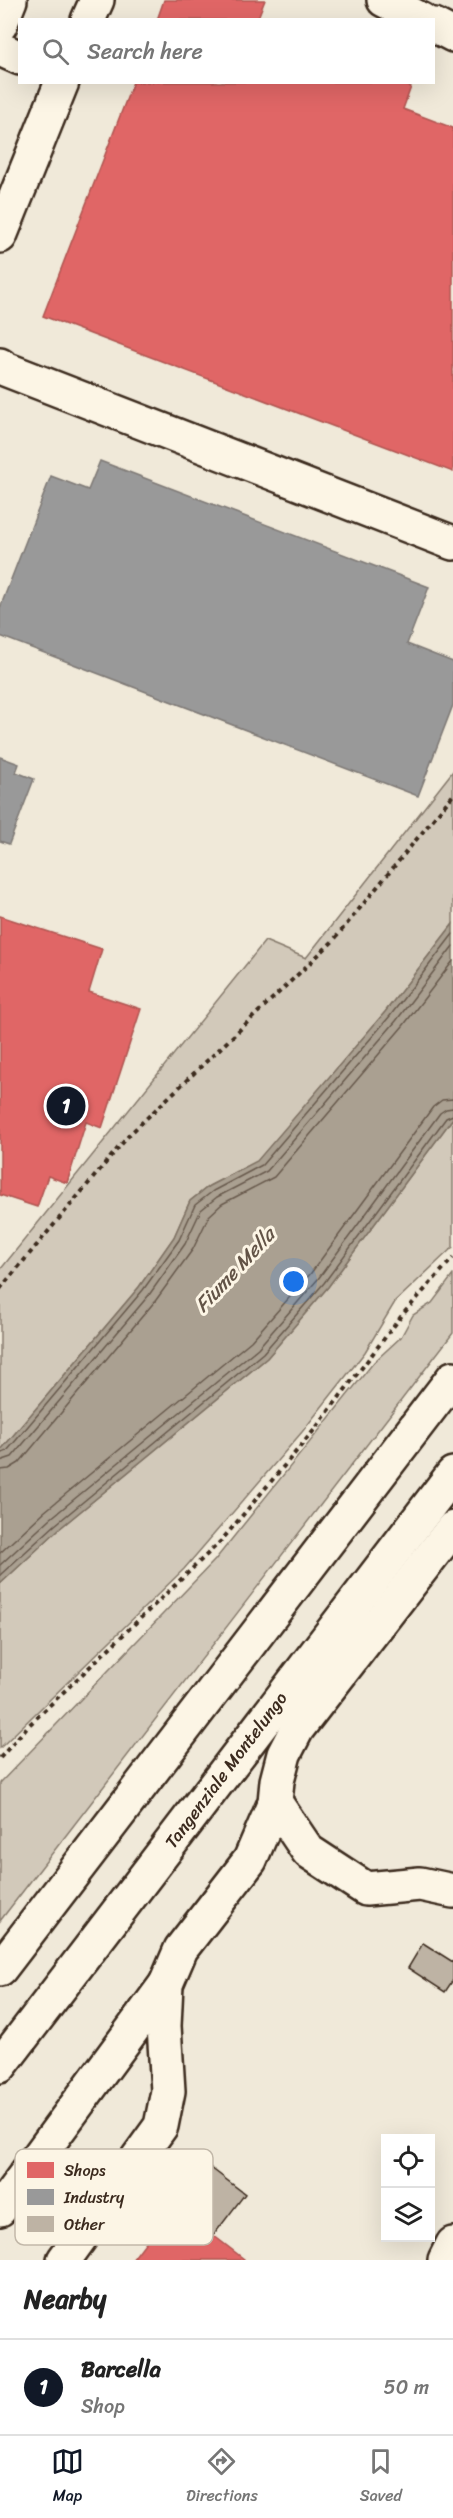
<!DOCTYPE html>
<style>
:root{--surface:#fff;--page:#f6f6f6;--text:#222;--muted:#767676;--line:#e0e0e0;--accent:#111827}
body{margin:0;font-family:Sriracha,sans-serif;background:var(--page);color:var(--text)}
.controls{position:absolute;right:18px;bottom:18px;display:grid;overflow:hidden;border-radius:0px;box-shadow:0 6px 24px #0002}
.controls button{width:54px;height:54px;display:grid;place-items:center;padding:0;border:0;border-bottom:2px solid var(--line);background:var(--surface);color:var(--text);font:30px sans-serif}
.you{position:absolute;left:294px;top:1282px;width:21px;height:21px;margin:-15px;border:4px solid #fff;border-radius:50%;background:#1a73e8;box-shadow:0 0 0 9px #1a73e833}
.badge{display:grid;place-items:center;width:39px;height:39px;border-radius:50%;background:var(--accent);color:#fff;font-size:20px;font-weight:700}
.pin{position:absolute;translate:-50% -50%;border:3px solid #fff;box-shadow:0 2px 6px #0006}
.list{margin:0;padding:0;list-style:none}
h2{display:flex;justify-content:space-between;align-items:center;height:78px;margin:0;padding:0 24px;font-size:26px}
h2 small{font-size:20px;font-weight:400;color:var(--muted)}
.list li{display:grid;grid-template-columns:39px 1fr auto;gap:18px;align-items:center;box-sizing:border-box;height:96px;padding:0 24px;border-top:2px solid var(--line)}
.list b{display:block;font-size:22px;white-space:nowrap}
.list p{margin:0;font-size:20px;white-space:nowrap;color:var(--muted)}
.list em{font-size:20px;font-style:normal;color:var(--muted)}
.icon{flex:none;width:33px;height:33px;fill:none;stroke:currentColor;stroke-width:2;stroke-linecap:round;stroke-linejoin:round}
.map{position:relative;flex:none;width:453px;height:2260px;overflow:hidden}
.search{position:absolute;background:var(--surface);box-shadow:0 6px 24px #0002;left:18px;right:18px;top:18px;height:66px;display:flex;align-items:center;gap:15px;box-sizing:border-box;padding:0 21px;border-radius:0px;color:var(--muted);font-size:22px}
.sheet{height:174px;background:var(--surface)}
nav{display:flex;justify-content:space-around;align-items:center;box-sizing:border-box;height:84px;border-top:2px solid var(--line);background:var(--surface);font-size:16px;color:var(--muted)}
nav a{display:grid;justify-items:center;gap:3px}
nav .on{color:var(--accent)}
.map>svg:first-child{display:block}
.green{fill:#d2c9ba;stroke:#867a6c;stroke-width:1.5}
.water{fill:#aaa091;stroke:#7e7163;stroke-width:1.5}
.shops{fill:#e06666;stroke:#ae5450;stroke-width:1.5}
.industry{fill:#999;stroke:#7d7874;stroke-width:1.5}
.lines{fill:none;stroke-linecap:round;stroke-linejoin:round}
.shore{stroke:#67594c;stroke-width:1.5}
.building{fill:#beb3a4;stroke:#3b2a1e;stroke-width:1.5}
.minor-casing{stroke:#3b2a1e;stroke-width:38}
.highway-casing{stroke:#3b2a1e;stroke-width:38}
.path{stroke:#3b2a1e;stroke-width:4;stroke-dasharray:4.5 4.5;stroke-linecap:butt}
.minor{stroke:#fcf5e5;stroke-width:33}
.highway{stroke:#fcf5e5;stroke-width:33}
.labels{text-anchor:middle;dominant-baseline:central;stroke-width:6;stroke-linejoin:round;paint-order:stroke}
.street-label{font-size:18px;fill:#3b2a1e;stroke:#fcf5e5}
.water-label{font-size:20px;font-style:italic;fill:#625346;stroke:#fcf5e5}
.key{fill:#fcf5e5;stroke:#c2b8a9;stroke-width:1.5}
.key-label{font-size:16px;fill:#3b2a1e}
</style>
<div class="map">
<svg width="453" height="2260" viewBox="0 0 453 2260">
<rect width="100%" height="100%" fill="#f0e9d9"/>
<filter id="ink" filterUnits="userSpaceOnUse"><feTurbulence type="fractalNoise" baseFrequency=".0167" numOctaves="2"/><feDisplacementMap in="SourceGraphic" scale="12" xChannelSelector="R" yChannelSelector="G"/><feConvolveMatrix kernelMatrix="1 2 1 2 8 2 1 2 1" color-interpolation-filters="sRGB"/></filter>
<g filter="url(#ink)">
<g class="green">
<path d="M 453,771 L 453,924 L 385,1012 L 257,1162 L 209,1186 L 190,1201 L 174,1237 L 139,1287 L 0,1451 L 0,1270 L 265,941 L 306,958 Z"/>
<path d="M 453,1118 L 453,1247 L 395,1302 L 365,1352 L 302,1432 L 184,1569 L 0,1748 L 0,1584 L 59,1529 L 267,1358 L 328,1287 Z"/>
<path d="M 453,1275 L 453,1333 L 0,1921 L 0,1783 L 215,1560 L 374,1362 L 401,1337 L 413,1315 L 432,1303 Z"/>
</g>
<path class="water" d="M 453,924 L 453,1118 L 328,1287 L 267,1358 L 59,1529 L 0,1584 L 0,1451 L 139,1287 L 174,1237 L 190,1201 L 209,1186 L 257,1161 L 385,1012 Z"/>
<g class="shops">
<path d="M 164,0 L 265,0 L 257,20 L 157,20 Z"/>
<path d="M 133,82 L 399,82 L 411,87 L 403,109 L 453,128 L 453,472 L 43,316 Z"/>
<path d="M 0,916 L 102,949 L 89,992 L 141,1009 L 102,1128 L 86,1122 L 67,1183 L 48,1176 L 37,1207 L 0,1195 Z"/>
<path d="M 174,2205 L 244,2259 L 243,2260 L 132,2260 Z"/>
</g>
<g class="industry">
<path d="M 100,461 L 429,587 L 407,644 L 453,662 L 453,705 L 418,796 L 0,636 L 0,608 L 51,476 L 88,490 Z"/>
<path d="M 0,757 L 19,764 L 16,772 L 34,779 L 9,844 L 0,841 Z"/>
</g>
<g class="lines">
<g class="shore">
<path d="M 0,1454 L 7,1451 L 143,1290 L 179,1240 L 195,1205 L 213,1191 L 262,1165 L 390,1016 L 453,934"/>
<path d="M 0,1461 L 12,1457 L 149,1295 L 185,1244 L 201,1210 L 217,1197 L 267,1171 L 396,1021 L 453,946"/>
<path d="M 0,1470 L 9,1469 L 19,1463 L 156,1300 L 193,1249 L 209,1216 L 222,1204 L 274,1177 L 403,1026 L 453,961"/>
<path d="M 0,1553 L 44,1512 L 251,1341 L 311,1273 L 433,1107 L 442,1100 L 453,1099"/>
<path d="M 0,1565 L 50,1519 L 258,1348 L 318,1279 L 440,1113 L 446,1109 L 453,1108"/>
<path d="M 0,1575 L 55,1525 L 263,1353 L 324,1283 L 446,1118 L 453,1115"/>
</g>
</g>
<g class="building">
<path d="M 423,1943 L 453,1962 L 453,1980 L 445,1992 L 408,1968 Z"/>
<path d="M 198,2158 L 245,2194 L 213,2236 L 174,2205 L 166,2216 L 158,2210 Z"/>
</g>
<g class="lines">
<defs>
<g id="minor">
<path d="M 384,0 L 422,20"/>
<path d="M 88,20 L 97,0"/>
<path d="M 0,25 L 10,0"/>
<path d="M 434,25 L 453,35"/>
<path d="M 0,49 L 20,58"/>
<path d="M 0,236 L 62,82"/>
<path d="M 0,365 L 5,369 L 453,543"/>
<path d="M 275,1802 L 308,1851 L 366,1889 L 420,1884 L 453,1891"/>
<path d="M 0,2209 L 166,1984"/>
<path d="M 64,2260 L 161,2126 L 168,2091 L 164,2026 L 166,1984 L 181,1949 L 250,1860 L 275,1802 L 277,1781 L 284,1754 L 297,1729 L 453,1528"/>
<path d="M 445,2260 L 453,2244"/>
</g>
<g id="highway">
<path d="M 0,1969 L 453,1378"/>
<path d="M 0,2066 L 453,1474"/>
</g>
</defs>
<use href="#minor" class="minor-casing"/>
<use href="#highway" class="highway-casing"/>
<g class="path">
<path d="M 0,1289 L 130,1134 L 332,942 L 453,795"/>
<path d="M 0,1758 L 27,1727 L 221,1541 L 315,1429 L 403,1314 L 453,1258"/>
</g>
<use href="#minor" class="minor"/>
<use href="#highway" class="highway"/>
</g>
</g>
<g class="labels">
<g class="street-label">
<text transform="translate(226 1770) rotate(-53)">Tangenziale Montelungo</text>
</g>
<g class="water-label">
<text transform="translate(235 1270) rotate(-47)">Fiume Mella</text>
</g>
</g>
<rect x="15" y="2149" width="198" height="96" rx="9" class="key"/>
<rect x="27" y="2162" width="27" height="16" fill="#e06666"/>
<rect x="27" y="2189" width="27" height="16" fill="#999"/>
<rect x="27" y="2216" width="27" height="16" fill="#beb3a4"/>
<g class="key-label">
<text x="64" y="2176">Shops</text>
<text x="64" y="2203">Industry</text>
<text x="64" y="2230">Other</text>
</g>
</svg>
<div class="controls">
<button><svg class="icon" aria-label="locate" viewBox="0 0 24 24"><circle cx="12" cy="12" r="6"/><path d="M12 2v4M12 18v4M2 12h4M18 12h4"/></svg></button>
<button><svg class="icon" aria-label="layers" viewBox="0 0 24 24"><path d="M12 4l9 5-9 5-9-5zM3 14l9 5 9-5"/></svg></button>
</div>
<div class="you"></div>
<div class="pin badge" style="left:66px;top:1106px">1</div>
<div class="search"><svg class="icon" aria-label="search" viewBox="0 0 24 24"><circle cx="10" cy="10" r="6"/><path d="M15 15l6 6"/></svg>Search here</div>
</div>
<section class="sheet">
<h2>Nearby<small></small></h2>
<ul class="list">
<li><span class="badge">1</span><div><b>Barcella</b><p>Shop</p></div><em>50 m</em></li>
</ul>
</section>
<nav>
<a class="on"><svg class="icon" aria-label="map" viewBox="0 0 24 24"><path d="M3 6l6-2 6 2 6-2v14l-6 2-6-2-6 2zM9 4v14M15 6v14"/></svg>Map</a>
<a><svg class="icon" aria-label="directions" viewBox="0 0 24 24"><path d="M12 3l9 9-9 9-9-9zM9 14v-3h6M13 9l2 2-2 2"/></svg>Directions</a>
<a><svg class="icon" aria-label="saved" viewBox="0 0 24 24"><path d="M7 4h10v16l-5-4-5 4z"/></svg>Saved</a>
</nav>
